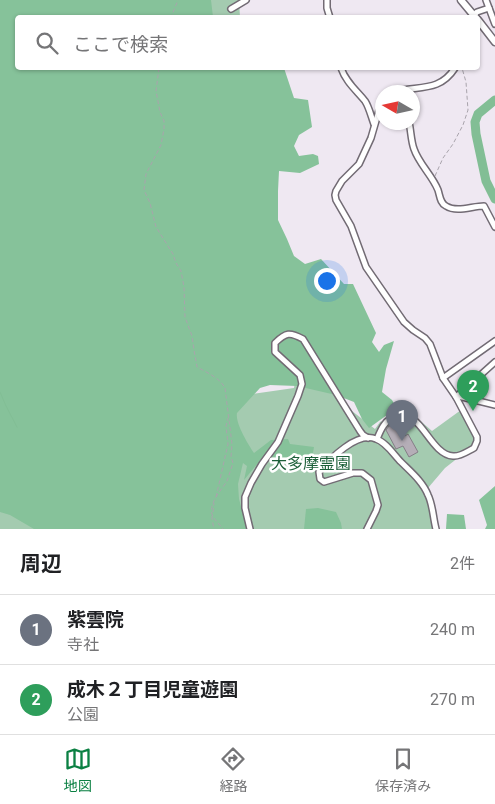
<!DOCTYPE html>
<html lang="ja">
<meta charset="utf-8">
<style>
:root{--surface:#fff;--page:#f6f6f6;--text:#202124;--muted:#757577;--line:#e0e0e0;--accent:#0b8043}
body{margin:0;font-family:Roboto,"Noto Sans JP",sans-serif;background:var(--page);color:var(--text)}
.compass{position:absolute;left:375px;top:85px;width:45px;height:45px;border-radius:50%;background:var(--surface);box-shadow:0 1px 4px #0004;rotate:279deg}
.you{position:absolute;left:326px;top:280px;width:18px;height:18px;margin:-12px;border:4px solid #fff;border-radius:50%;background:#1a73e8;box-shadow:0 0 0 8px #1a73e833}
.badge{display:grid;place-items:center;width:32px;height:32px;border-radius:50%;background:var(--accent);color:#fff;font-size:16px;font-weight:700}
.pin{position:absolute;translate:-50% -41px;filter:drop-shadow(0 1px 2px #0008)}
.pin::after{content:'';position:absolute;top:26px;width:18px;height:15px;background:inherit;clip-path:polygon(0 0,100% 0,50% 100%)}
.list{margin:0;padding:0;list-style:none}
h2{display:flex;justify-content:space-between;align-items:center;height:65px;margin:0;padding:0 20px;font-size:21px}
h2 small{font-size:16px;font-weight:400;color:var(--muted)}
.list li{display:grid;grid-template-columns:32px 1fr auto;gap:15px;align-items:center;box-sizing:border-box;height:70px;padding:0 20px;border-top:1px solid var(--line)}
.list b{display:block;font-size:19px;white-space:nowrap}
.list p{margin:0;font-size:16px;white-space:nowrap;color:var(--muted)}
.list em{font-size:16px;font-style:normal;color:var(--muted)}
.icon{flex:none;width:28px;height:28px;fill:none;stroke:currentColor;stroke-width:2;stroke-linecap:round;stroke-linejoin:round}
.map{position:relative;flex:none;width:495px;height:529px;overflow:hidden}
.search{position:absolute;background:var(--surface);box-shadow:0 1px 4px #0004;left:15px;right:15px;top:15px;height:55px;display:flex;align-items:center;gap:12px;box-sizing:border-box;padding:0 18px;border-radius:5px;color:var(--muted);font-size:19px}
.sheet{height:205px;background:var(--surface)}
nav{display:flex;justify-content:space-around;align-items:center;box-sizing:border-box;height:70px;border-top:1px solid var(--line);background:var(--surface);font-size:14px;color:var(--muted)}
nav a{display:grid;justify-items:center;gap:2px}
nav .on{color:var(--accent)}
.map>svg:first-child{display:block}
.green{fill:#a4cbb0}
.forest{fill:#86c29a}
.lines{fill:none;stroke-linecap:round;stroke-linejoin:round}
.stream{stroke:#82be95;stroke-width:1}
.river{stroke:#82be95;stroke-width:9}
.building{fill:#b5aeb7;stroke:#857e87}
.minor-casing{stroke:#726b74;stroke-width:8}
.major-casing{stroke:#726b74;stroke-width:9}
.path{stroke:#a9a4ac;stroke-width:1;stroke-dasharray:4 2.5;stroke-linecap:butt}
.minor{stroke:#fff;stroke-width:5}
.major{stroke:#fff;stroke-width:6}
.labels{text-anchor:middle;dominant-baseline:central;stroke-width:5;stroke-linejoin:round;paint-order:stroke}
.park-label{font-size:16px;fill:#1d603a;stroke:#fff}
</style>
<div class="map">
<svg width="495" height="529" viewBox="0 0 495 529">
<rect width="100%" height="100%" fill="#efe8f2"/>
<g class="green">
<path d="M 205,0 L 239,0 L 240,17 L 209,17 Z"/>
<path d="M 270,345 L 345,402 L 352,411 L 375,429 L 380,422 L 400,412 L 416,417 L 432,431 L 461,410 L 475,440 L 473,446 L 445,468 L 428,488 L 437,529 L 244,529 L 239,513 L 232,416 L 252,394 L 294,388 L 296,376 Z"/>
<path d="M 0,494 L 67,529 L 0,529 Z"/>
</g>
<g class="forest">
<path d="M 0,0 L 211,0 L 213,17 L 18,18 L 18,68 L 284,68 L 294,98 L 308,100 L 312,127 L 299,135 L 294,146 L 299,156 L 313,154 L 318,156 L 319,164 L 300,173 L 279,171 L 278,191 L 278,220 L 287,239 L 294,256 L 305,264 L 321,259 L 344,284 L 353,284 L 376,333 L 372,342 L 379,352 L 384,345 L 394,341 L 386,369 L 382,392 L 392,400 L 397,409 L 387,415 L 369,428 L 362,419 L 354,402 L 336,395 L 297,386 L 270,385 L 260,388 L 237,413 C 235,423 248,444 254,453 L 271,440 L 288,439 L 290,444 L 314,447 L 311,465 L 299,461 L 263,457 L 244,480 L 247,466 L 243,463 L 238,484 L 239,499 L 247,529 L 34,529 L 10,515 L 0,512 Z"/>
<path d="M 495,486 L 495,529 L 485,529 L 487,525 L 479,500 Z"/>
<path d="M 318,508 L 336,512 L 341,523 L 342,529 L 304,529 L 306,509 Z"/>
<path d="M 447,514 L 464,515 L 466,529 L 446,529 Z"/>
</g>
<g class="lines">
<path class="stream" d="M 0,392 L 6,406 L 17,427"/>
<path class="river" d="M 495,100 L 478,114 L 475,122 L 476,134 L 486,181 L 495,199"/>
</g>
<path class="building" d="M 397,422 L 405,436 L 408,434 L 418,452 L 409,457 L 403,446 L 396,449 L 386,430 L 389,426 Z"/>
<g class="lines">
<defs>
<g id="minor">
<path d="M 327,0 L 327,8 L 330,18"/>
<path d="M 486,0 L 495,24"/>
<path d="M 231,9 L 246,0"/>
<path d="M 471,18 L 477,12 L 489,8"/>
<path d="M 341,68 C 346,82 356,90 365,101 C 369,107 371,116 374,124"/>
<path d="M 393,92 C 418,85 439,93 455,68"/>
<path d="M 382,100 L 371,138 L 359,164 L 342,181 L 336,191 L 335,195 L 336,200 L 351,226 L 366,267 L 404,322 L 413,330 L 425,338 L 430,344 L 443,378 L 456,397"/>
<path d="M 409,122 C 411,131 411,141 414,149 C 419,164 432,175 438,190 C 440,196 440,203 446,206 C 457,213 472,206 484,206 L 495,227"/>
<path d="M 443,378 L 495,341"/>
<path d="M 458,396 L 495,405"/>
<path d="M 377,439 C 379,434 381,429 384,425 C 391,415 404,412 414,420 C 426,429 436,455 453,456 C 460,457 468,451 474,448 L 477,441 L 477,437 L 456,397 L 495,362"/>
<path d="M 250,529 L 245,508 L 245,497 L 251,483 L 262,464 L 278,442 L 298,396 L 302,384 L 300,375 L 275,352 L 275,343 C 286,332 290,332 303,339 L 360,431 L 363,435 L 368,438"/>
<path d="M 367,529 L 376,511 L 378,505 L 371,480 L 362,473 L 353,473 L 324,482 L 320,479 L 319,472 C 330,459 357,431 376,439 C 386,442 394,455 401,462 C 411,472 423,482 428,495 C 433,505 433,518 436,529"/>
</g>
<g id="major">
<path d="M 461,0 L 476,18"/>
<path d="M 478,20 L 495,42"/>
</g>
</defs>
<use href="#minor" class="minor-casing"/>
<use href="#major" class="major-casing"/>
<g class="path">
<path d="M 170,18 L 172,15 L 178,0"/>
<path d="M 159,68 L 156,91 L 160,112 L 164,121 L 164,129 L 161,145 L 146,174 L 144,190 L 150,203 L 156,227 L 173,254 L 176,263 L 181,271 L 184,287 L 185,317 L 192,336 L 194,350 L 197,367 C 206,372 220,378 225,388 L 232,444 L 231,457 L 233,463 C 231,469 229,475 227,481 C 221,491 207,504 213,517 C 216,521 220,525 223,529"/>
<path d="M 435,176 L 443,158 L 453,144 L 463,125 L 468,110 L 466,82 L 462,68"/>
<path d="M 216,497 L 228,444 L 226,426 L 228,418"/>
<path d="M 213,512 L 214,503"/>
<path d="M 212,516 L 212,519 L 214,529"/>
</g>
<use href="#minor" class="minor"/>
<use href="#major" class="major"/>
</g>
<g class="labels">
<g class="park-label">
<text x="311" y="463">大多摩霊園</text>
</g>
</g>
</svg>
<svg class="compass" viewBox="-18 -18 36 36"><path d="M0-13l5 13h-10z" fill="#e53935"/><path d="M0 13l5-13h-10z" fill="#757577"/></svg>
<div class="you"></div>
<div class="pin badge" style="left:402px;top:441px;background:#6b7280">1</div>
<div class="pin badge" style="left:473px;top:411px;background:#2e9e5b">2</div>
<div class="search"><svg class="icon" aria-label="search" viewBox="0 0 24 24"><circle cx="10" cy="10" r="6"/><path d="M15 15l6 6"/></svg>ここで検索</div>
</div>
<section class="sheet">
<h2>周辺<small>2件</small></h2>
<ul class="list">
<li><span class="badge" style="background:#6b7280">1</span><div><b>紫雲院</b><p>寺社</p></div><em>240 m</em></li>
<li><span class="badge" style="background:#2e9e5b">2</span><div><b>成木２丁目児童遊園</b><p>公園</p></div><em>270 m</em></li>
</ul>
</section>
<nav>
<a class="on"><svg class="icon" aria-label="map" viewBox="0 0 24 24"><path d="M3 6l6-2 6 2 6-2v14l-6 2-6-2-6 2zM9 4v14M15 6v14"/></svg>地図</a>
<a><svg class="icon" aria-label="directions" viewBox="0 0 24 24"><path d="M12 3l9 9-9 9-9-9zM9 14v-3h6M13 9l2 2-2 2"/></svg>経路</a>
<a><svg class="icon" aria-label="saved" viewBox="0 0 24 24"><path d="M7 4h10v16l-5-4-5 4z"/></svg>保存済み</a>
</nav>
